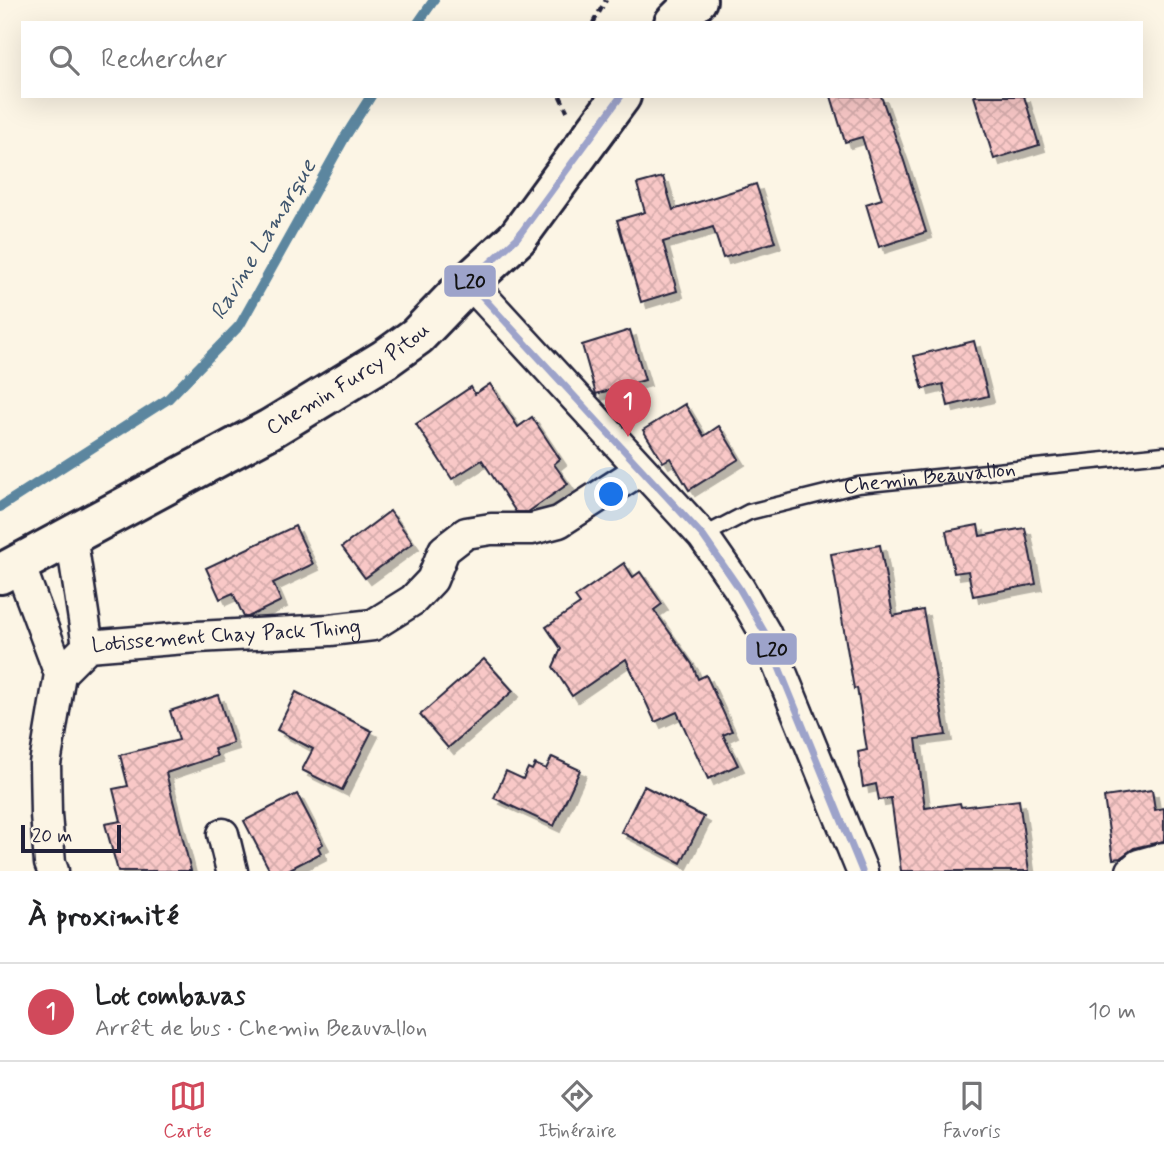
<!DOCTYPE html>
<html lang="fr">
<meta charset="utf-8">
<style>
:root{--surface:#fff;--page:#f2f2f2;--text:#202124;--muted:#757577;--line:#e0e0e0;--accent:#d1495b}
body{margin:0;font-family:Mynerve,sans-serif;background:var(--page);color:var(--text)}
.scale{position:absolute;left:21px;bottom:18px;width:100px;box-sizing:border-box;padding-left:7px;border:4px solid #22223b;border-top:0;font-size:19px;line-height:24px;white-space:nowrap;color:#22223b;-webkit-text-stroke:5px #fcf5e5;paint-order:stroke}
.you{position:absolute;left:612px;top:495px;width:24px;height:24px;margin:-18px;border:5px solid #fff;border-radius:50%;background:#1a73e8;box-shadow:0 0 0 10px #1a73e833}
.badge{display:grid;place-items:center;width:46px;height:46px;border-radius:50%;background:var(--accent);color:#fff;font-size:23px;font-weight:700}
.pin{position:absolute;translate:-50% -58px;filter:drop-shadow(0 2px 4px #0008)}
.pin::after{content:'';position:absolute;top:37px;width:24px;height:21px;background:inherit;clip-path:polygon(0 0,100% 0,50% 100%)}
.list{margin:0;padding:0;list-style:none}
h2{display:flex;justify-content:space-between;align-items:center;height:91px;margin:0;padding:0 28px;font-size:30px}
h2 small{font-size:23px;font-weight:400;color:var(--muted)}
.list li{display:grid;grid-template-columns:46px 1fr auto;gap:21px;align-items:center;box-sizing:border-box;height:98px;padding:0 28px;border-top:2px solid var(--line)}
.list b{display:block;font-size:26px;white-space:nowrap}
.list p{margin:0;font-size:23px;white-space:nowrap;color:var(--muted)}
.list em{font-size:23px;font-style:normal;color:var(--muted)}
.icon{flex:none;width:38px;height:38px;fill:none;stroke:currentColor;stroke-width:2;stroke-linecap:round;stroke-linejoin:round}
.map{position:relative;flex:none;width:1164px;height:871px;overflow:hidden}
.search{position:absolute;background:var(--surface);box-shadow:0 7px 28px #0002;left:21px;right:21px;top:21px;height:77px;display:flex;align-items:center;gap:18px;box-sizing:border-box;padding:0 24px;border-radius:0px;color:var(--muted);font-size:26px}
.sheet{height:189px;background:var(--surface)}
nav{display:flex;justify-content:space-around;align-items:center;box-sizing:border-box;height:98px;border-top:2px solid var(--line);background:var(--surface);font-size:19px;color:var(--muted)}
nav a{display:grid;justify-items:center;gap:4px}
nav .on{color:var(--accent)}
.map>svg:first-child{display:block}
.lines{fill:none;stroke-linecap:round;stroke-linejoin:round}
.stream{stroke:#5b869f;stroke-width:10}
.building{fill:url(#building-cross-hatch);stroke:#22223b;stroke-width:2;filter:url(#shadow)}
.lane-casing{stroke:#22223b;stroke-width:19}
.street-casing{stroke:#22223b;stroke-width:35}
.secondary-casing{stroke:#22223b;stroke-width:44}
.path{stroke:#22223b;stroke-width:4.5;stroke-dasharray:7 5;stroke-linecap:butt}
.lane{stroke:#fcf5e5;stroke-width:14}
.street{stroke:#fcf5e5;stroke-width:30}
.secondary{stroke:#fcf5e5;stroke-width:38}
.bus-1-casing{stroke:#fcf5e5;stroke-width:12}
.bus-1{stroke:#9da3ca;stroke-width:7}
.labels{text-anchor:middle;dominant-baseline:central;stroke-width:5;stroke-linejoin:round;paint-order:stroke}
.street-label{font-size:21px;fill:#22223b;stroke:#fcf5e5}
.water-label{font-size:23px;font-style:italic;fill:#3e546d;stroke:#fcf5e5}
.line-badge{stroke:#fcf5e5;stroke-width:2.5}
.pale-badge-label{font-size:19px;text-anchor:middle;font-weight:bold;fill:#111}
</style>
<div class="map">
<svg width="1164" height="871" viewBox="0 0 1164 871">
<defs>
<pattern id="building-cross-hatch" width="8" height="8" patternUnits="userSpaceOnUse" patternTransform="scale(1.75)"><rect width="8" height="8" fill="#f9c8c7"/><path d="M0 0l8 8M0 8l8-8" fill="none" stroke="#d5acac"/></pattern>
<filter id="shadow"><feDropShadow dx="6" dy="6" stdDeviation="0" flood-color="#0004"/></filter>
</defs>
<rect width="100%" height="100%" fill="#fcf5e5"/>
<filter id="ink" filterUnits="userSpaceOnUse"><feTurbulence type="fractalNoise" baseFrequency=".0143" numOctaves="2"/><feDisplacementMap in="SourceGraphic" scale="14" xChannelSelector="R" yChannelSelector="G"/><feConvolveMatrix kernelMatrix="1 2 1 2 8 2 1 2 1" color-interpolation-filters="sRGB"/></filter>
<g filter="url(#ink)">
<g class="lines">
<g class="stream">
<path d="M 418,23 L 434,0"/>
<path d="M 0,507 L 168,399 L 240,325 L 345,137 L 371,96"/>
</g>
</g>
<g class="building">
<path d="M 831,96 L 881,96 L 904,161 L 926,232 L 879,247 L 866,204 L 882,199 L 862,137 L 845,142 Z"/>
<path d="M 974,96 L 1024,96 L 1039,145 L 994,159 Z"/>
<path d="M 663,177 L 673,210 L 756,184 L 775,242 L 723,258 L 713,227 L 663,242 L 677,291 L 641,302 L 617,220 L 645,212 L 637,184 Z"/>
<path d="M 630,330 L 645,380 L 596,394 L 582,345 Z"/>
<path d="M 974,341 L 988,396 L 948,406 L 943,384 L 923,389 L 914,356 Z"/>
<path d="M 490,384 L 518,427 L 532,417 L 560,459 L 554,464 L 568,484 L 528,512 L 516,512 L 482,460 L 452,479 L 416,424 L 471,387 L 475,394 Z"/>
<path d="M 685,404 L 704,436 L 719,426 L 739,459 L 689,490 L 670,458 L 663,462 L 643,430 Z"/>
<path d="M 390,511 L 413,543 L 365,578 L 342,547 Z"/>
<path d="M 978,525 L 980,536 L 1025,528 L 1036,584 L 973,596 L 968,571 L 954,573 L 946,531 Z"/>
<path d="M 295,526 L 313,564 L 273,583 L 281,601 L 248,617 L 244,617 L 233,593 L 220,599 L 206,568 Z"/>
<path d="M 880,545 L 893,616 L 923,610 L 946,735 L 916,739 L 925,808 L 960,803 L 961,807 L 1019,800 L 1029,871 L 901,871 L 891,798 L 879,800 L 876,784 L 863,787 L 858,752 L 867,750 L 857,688 L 854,689 L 831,554 Z"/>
<path d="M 624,563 L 633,577 L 640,572 L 662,604 L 654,610 L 692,664 L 698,679 L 706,675 L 732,731 L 723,735 L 738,765 L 708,779 L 677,712 L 655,722 L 626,659 L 572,696 L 553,667 L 561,649 L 546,627 L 580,604 L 575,597 Z"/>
<path d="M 484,659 L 513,691 L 448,748 L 420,715 Z"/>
<path d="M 296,692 L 372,731 L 342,790 L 302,770 L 313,749 L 277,730 Z"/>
<path d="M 218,695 L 233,743 L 214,749 L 217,756 L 166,773 L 191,871 L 118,871 L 105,824 L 121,821 L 113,789 L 128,786 L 120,755 L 179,740 L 170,711 Z"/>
<path d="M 552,757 L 580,770 L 554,826 L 494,798 L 506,771 L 523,779 L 528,768 L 532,770 L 535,764 L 546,769 Z"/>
<path d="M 644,786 L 704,817 L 681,863 L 621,832 Z"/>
<path d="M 1152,790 L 1155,810 L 1164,808 L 1164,841 L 1134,848 L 1120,858 L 1113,859 L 1104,797 Z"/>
<path d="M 297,794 L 323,844 L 318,847 L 321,853 L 286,871 L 270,871 L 244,821 Z"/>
</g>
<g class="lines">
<defs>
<g id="lane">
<path id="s1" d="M 703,536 L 749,512 L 858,485 L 1164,454"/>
</g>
<g id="street">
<path d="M 469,282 L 703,536 L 739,588 L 765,633 L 862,871"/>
<path d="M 71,535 L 88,646"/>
<path d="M 19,564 L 60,674 L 45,764 L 46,814 L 50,863 L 53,871"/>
<path id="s2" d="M 60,674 L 88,646 L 197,637 L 330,630 L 373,625 L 413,600 L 432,580 L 444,550 L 466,533 L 491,529 L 532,529 L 559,522 L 640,470"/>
<path d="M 223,834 L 232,871"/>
<path d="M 1132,871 L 1139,865 L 1164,858"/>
</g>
<g id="secondary">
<path d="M 674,23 L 697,0"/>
<path id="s3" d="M 0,574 L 270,429 L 385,359 L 417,336 L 469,282 L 517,238 L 621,96"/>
</g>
</defs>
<use href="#lane" class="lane-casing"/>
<use href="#street" class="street-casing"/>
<use href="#secondary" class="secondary-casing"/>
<g class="path">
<path d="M 593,23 L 606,0"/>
<path d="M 560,96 L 567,111"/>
</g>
<use href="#lane" class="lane"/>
<use href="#street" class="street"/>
<use href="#secondary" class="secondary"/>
<defs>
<path id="bus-1" d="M 621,96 L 517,238 L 469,282 L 703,536 L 739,588 L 765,633 L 862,871"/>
</defs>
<use href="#bus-1" class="bus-1-casing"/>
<use href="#bus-1" class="bus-1"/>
</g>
</g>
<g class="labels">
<g class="street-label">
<text stroke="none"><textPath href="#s3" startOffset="399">Chemin Furcy Pitou</textPath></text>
<text stroke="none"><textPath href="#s1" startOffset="236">Chemin Beauvallon</textPath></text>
<text stroke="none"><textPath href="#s2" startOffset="178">Lotissement Chay Pack Thing</textPath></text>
</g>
<g class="water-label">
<text transform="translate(264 240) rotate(-59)">Ravine Lamarque</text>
</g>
</g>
<g class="line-badge">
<rect x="443" y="264" width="54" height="34" rx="7" fill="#9da3ca"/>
<rect x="745" y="632" width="53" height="34" rx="7" fill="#9da3ca"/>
</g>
<g class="pale-badge-label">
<text x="470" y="288">L20</text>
<text x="772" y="656">L20</text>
</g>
</svg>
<div class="scale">20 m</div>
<div class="you"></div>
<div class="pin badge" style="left:628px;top:437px">1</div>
<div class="search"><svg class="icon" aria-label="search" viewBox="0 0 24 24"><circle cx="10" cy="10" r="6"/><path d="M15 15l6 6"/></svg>Rechercher</div>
</div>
<section class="sheet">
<h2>À proximité<small></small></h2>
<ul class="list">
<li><span class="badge">1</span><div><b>Lot combavas</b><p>Arrêt de bus · Chemin Beauvallon</p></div><em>10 m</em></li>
</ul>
</section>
<nav>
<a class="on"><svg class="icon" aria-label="map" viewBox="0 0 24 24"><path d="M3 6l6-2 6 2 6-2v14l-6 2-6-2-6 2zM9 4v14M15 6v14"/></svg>Carte</a>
<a><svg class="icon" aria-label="directions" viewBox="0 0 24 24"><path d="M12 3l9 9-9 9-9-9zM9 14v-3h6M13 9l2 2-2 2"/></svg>Itinéraire</a>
<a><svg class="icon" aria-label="saved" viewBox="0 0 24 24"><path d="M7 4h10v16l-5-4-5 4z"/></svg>Favoris</a>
</nav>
